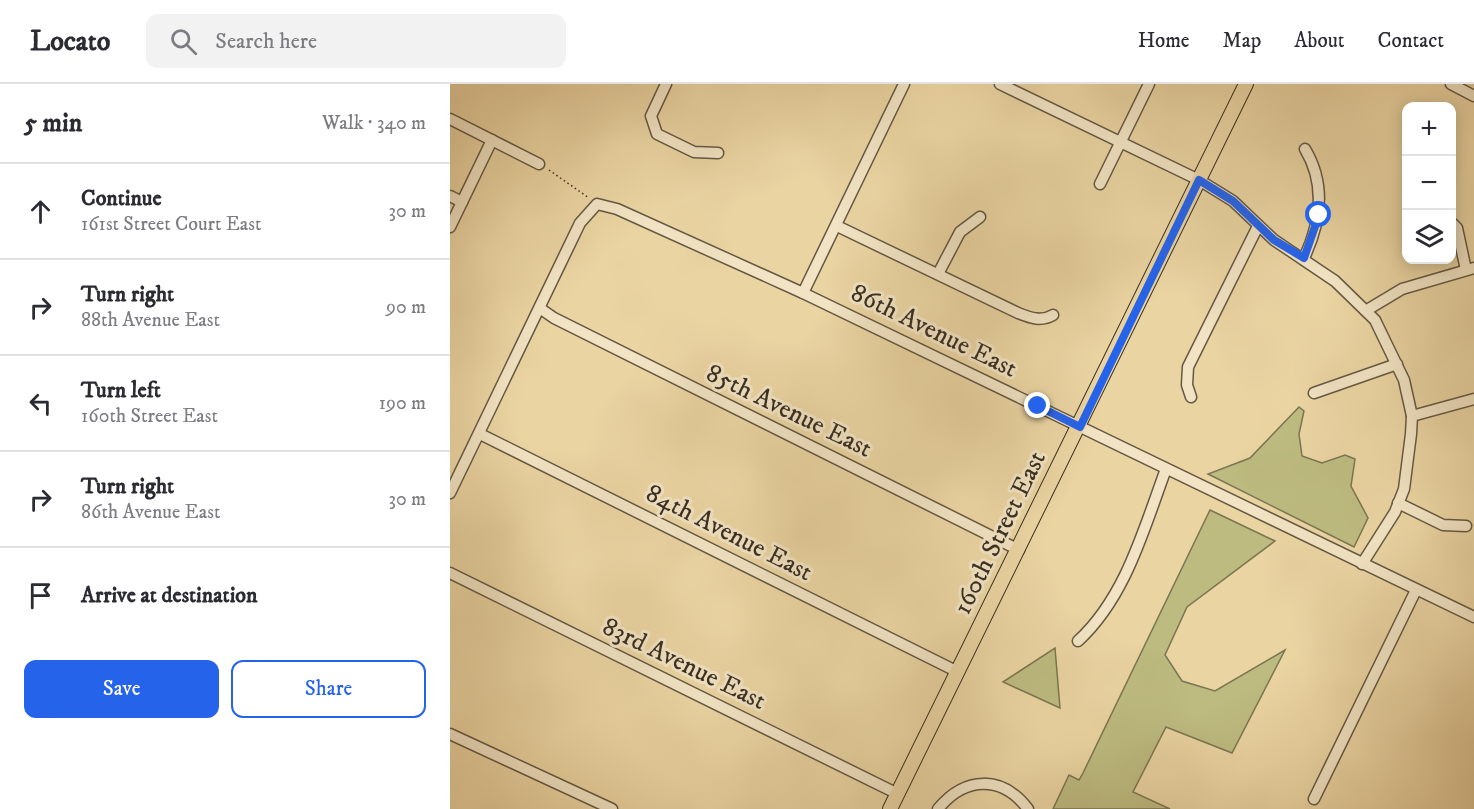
<!DOCTYPE html>
<meta charset="utf-8">
<style>
:root{--surface:#fff;--page:#f2f2f3;--text:#2b2b33;--muted:#7c7c81;--line:#e1e1e2;--accent:#2563eb}
body{margin:0;font-family:"IM FELL DW Pica",serif;background:var(--page);color:var(--text)}
.controls{position:absolute;right:18px;top:18px;display:grid;overflow:hidden;border-radius:12px;box-shadow:0 3px 15px #0003}
.controls button{width:54px;height:54px;display:grid;place-items:center;padding:0;border:0;border-bottom:2px solid var(--line);background:var(--surface);color:var(--text);font:30px sans-serif}
.stop{position:absolute;width:18px;height:18px;margin:-14px;border:4px solid #2563eb;border-radius:50%;background:#fff}
.stop.end{background:#2563eb;border-color:#fff;box-shadow:0 2px 6px #0008}
.list{margin:0;padding:0;list-style:none}
h2{display:flex;justify-content:space-between;align-items:center;height:78px;margin:0;padding:0 24px;font-size:26px}
h2 small{font-size:20px;font-weight:400;color:var(--muted)}
.list li{display:grid;grid-template-columns:39px 1fr auto;gap:18px;align-items:center;box-sizing:border-box;height:96px;padding:0 24px;border-top:2px solid var(--line)}
.list b{display:block;font-size:22px;white-space:nowrap}
.list p{margin:0;font-size:20px;white-space:nowrap;color:var(--muted)}
.list em{font-size:20px;font-style:normal;color:var(--muted)}
.actions{display:flex;gap:12px;padding:18px 24px}
.actions a{flex:1;padding:14px 0;border:2px solid var(--accent);border-radius:12px;text-align:center;font-size:21px;color:var(--accent)}
.actions .main{background:var(--accent);color:#fff}
.icon{flex:none;width:33px;height:33px;fill:none;stroke:currentColor;stroke-width:2;stroke-linecap:round;stroke-linejoin:round}
.map{position:relative;flex:none;width:1024px;height:725px;overflow:hidden}
header{display:flex;align-items:center;gap:36px;box-sizing:border-box;height:84px;padding:0 30px;background:var(--surface);border-bottom:2px solid var(--line)}
header strong{font-size:28px}
nav{display:flex;gap:33px;margin-inline-start:auto;font-size:21px}
.search{width:420px;height:54px;background:var(--page);display:flex;align-items:center;gap:15px;box-sizing:border-box;padding:0 21px;border-radius:12px;color:var(--muted);font-size:22px}
main{display:flex}
aside{flex:1;background:var(--surface)}
.map>svg:first-child{display:block}
.green{fill:#bdbb80;stroke:#7a7552;stroke-width:1.5}
.lines{fill:none;stroke-linecap:round;stroke-linejoin:round}
.minor-casing{stroke:#645843;stroke-width:13}
.major-casing{stroke:#382f23;stroke-width:16}
.path{stroke:#382f23;stroke-width:1.5;stroke-dasharray:1.5 3;stroke-linecap:butt}
.minor{stroke:#f1e3c3;stroke-width:10}
.major{stroke:#ead4a2;stroke-width:14}
.route{stroke:#2563eb;stroke-width:8}
.labels{text-anchor:middle;dominant-baseline:central;stroke-width:6;stroke-linejoin:round;paint-order:stroke}
.street-label{font-size:26px;fill:#382f23;stroke:#f1e3c3}
</style>
<header>
<strong>Locato</strong>
<div class="search"><svg class="icon" aria-label="search" viewBox="0 0 24 24"><circle cx="10" cy="10" r="6"/><path d="M15 15l6 6"/></svg>Search here</div>
<nav><a>Home</a><a>Map</a><a>About</a><a>Contact</a></nav>
</header>
<main>
<aside>
<h2>5 min<small>Walk · 340 m</small></h2>
<ul class="list">
<li><svg class="icon" aria-label="ahead" viewBox="0 0 24 24"><path d="M12 20V5M6 11l6-6 6 6"/></svg><div><b>Continue</b><p>161st Street Court East</p></div><em>30 m</em></li>
<li><svg class="icon" aria-label="right" viewBox="0 0 24 24"><path d="M7 20v-9h11M14 6l5 5-5 5"/></svg><div><b>Turn right</b><p>88th Avenue East</p></div><em>90 m</em></li>
<li><svg class="icon" aria-label="left" viewBox="0 0 24 24"><path d="M17 20v-9H6M10 6l-5 5 5 5"/></svg><div><b>Turn left</b><p>160th Street East</p></div><em>190 m</em></li>
<li><svg class="icon" aria-label="right" viewBox="0 0 24 24"><path d="M7 20v-9h11M14 6l5 5-5 5"/></svg><div><b>Turn right</b><p>86th Avenue East</p></div><em>30 m</em></li>
<li><svg class="icon" aria-label="arrive" viewBox="0 0 24 24"><path d="M6 21V4h12l-3 4 3 4H6"/></svg><div><b>Arrive at destination</b></div></li>
</ul>
<div class="actions"><a class="main">Save</a><a>Share</a></div>
</aside>
<div class="map">
<svg width="1024" height="725" viewBox="0 0 1024 725">
<rect width="100%" height="100%" fill="#ead4a2"/>
<filter id="stains"><feTurbulence type="fractalNoise" baseFrequency=".00333" numOctaves="4"/><feColorMatrix values="0 0 0 0 .2 0 0 0 0 .09 0 0 0 0 .02 0 0 0 .5 -.17"/></filter>
<radialGradient id="worn" r=".72"><stop offset=".6" stop-color="#630" stop-opacity="0"/><stop offset="1" stop-color="#630" stop-opacity=".3"/></radialGradient>
<g class="green">
<path d="M 849,323 L 854,327 L 849,350 L 852,372 L 872,379 L 895,371 L 905,375 L 901,402 L 918,434 L 904,463 L 758,390 L 800,374 Z"/>
<path d="M 760,426 L 825,457 L 737,523 L 715,571 L 732,597 L 765,607 L 835,566 L 782,669 L 716,643 L 683,708 L 720,725 L 603,725 L 619,691 L 629,696 L 633,689 Z"/>
<path d="M 605,564 L 610,624 L 553,598 Z"/>
</g>
<g class="lines">
<defs>
<g id="minor">
<path d="M 216,0 L 201,32 L 207,50 L 244,68 L 268,69"/>
<path d="M 550,0 L 749,96 L 783,117 L 824,156 L 885,197 L 925,236 L 954,296 L 962,332 L 961,350 L 954,405 L 945,428 L 912,480"/>
<path d="M 1001,0 L 1024,12"/>
<path d="M 0,35 L 89,80"/>
<path d="M 650,100 L 699,0"/>
<path d="M 0,112 L 12,118"/>
<path d="M 1002,139 L 1007,144 L 1016,186"/>
<path d="M 387,142 L 568,229 C 581,234 591,238 603,231"/>
<path d="M 0,143 L 42,56"/>
<path d="M 854,174 C 871,138 876,100 855,65"/>
<path d="M 488,190 L 510,148 L 530,133"/>
<path d="M 353,209 L 454,0"/>
<path d="M 91,225 L 104,234 L 569,466"/>
<path d="M 917,226 L 952,205 L 1024,184"/>
<path d="M 864,309 L 947,280"/>
<path d="M 741,313 L 737,301 L 738,283 L 808,142"/>
<path d="M 962,332 L 1024,315"/>
<path d="M 30,350 L 508,588"/>
<path d="M 0,409 L 130,139 L 147,120 L 167,125 L 353,209 L 1024,533"/>
<path d="M 948,419 L 993,441 L 1016,442"/>
<path d="M 0,489 L 448,710"/>
<path d="M 628,557 C 676,513 694,444 716,385"/>
<path d="M 0,650 L 162,725"/>
<path d="M 864,715 L 966,506"/>
<path d="M 488,725 C 515,692 552,691 578,725"/>
</g>
<path id="major" d="M 440,725 L 796,0"/>
</defs>
<use href="#minor" class="minor-casing"/>
<use href="#major" class="major-casing"/>
<path class="path" d="M 99,86 L 139,114"/>
<use href="#minor" class="minor"/>
<use href="#major" class="major"/>
</g>
<g class="lines">
<path class="route" d="M 588,322 L 630,343 L 749,96 L 783,117 L 824,156 L 854,174 L 869,131"/>
</g>
<g class="labels">
<g class="street-label">
<text transform="translate(484 247) rotate(26)">86th Avenue East</text>
<text transform="translate(339 327) rotate(26)">85th Avenue East</text>
<text transform="translate(279 449) rotate(27)">84th Avenue East</text>
<text transform="translate(550 449) rotate(-64)">160th Street East</text>
<text transform="translate(234 580) rotate(26)">83rd Avenue East</text>
</g>
</g>
<rect width="100%" height="100%" filter="url(#stains)"/>
<rect width="100%" height="100%" fill="url(#worn)"/>
</svg>
<div class="controls">
<button>+</button>
<button>−</button>
<button><svg class="icon" aria-label="layers" viewBox="0 0 24 24"><path d="M12 4l9 5-9 5-9-5zM3 14l9 5 9-5"/></svg></button>
</div>
<div class="stop" style="left:869px;top:131px"></div>
<div class="stop end" style="left:588px;top:322px"></div>
</div>
</main>
